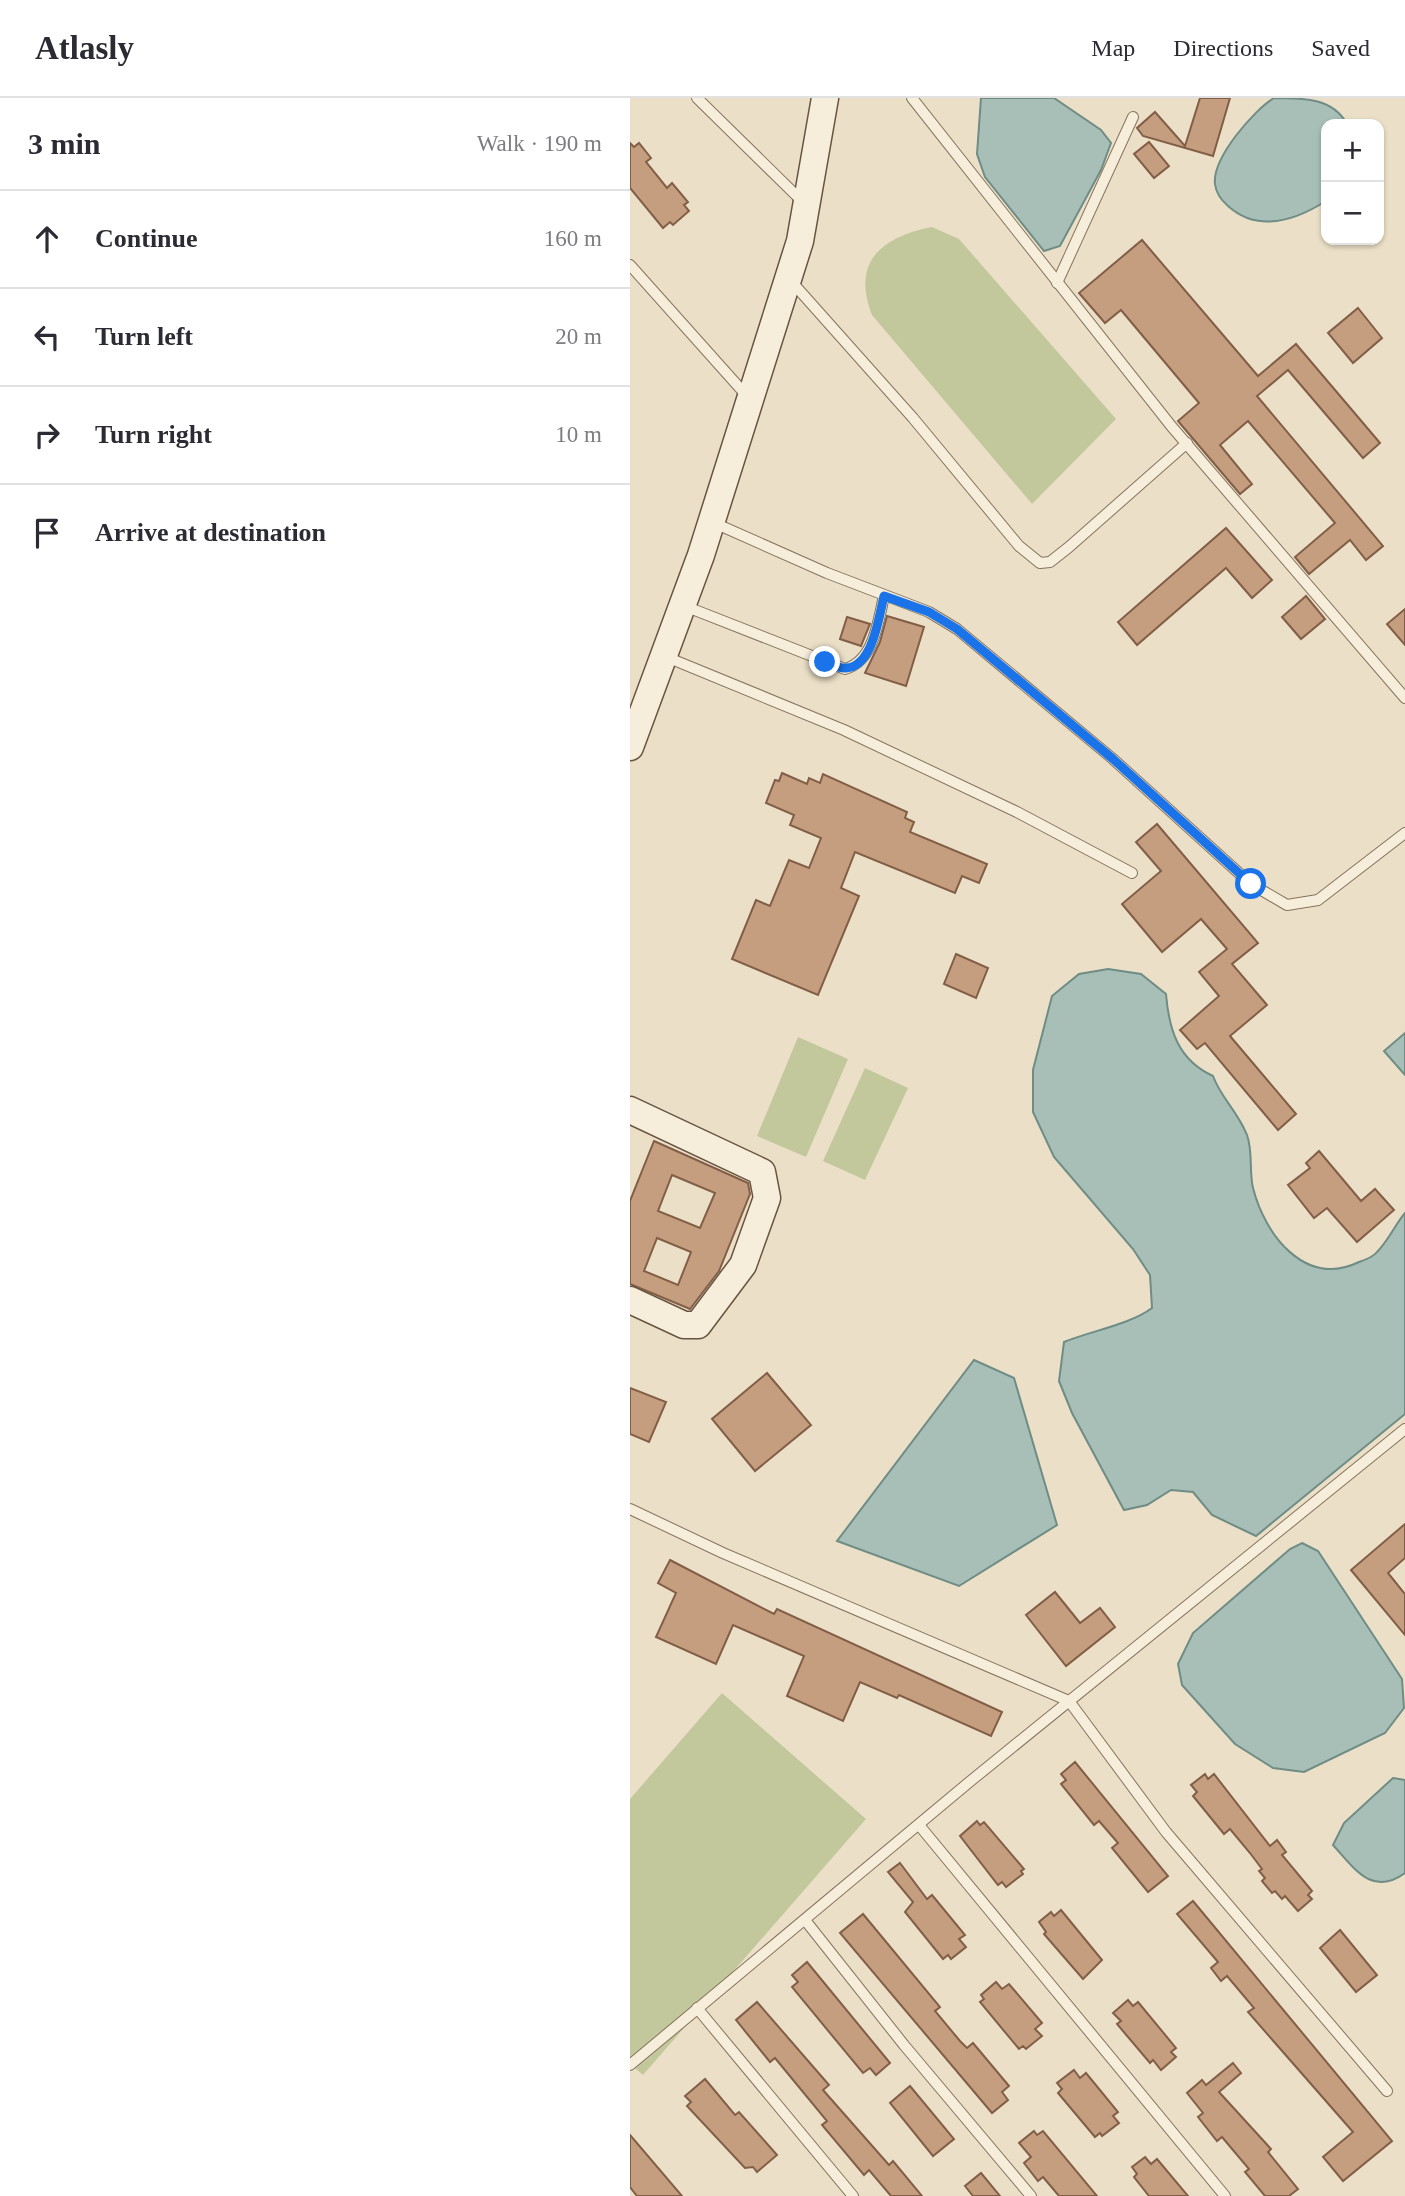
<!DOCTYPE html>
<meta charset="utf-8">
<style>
:root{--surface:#fff;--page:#f7f7f7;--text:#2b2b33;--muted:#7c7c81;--line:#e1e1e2}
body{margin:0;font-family:Georgia,serif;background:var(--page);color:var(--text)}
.controls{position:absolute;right:21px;top:21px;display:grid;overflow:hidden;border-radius:14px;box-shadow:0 2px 5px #0004}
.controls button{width:63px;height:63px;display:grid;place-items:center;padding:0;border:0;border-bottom:2px solid var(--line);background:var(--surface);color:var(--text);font:35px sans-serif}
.stop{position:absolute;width:21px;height:21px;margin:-16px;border:5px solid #1a73e8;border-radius:50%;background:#fff}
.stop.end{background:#1a73e8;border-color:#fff;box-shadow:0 2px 7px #0008}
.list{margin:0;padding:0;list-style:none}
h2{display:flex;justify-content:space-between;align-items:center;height:91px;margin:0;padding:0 28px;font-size:30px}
h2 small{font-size:23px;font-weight:400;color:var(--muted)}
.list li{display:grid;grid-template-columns:46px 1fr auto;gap:21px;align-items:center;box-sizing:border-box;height:98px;padding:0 28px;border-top:2px solid var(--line)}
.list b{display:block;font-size:26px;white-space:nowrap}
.list em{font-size:23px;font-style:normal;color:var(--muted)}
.icon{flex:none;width:38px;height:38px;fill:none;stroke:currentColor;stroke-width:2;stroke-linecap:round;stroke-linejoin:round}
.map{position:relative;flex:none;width:775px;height:2098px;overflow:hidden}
header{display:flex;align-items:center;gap:42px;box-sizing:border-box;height:98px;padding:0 35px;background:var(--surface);border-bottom:2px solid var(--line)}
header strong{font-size:33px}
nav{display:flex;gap:38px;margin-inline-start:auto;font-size:24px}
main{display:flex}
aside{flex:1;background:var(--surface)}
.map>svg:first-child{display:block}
.green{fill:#c2c89c}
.water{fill:#a8bfb8;stroke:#6f8c85;stroke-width:2}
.building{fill:#c59e80;stroke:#825e46;stroke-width:2;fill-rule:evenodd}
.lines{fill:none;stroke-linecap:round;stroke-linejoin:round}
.lane-casing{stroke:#85735e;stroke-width:12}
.secondary-casing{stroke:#675441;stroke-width:29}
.lane{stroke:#f6eeda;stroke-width:10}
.secondary{stroke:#f6eeda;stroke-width:26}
.route{stroke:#1a73e8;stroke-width:9}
</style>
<header>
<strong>Atlasly</strong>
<nav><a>Map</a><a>Directions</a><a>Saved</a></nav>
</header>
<main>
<aside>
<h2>3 min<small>Walk · 190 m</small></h2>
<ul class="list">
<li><svg class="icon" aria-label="ahead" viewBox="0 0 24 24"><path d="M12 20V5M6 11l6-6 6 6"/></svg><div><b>Continue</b></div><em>160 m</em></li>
<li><svg class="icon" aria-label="left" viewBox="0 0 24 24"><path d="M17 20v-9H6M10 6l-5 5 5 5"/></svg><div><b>Turn left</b></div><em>20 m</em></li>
<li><svg class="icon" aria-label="right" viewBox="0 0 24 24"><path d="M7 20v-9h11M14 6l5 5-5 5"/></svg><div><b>Turn right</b></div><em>10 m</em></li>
<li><svg class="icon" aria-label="arrive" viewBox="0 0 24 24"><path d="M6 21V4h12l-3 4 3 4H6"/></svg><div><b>Arrive at destination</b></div></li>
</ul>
</aside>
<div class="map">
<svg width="775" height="2098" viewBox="0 0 775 2098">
<rect width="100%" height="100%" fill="#ebe0c7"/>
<g class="green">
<path d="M 302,129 L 329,141 L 486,321 L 402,406 L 242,217 C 221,163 252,139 302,129 Z"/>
<path d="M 168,939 L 218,961 L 176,1059 L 127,1038 Z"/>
<path d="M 235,970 L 278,990 L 235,1082 L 193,1063 Z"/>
<path d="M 92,1595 L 236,1721 L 13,1977 L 0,1966 L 0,1701 Z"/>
</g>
<g class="water">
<path d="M 351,0 L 424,0 L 471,32 L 481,45 L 471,72 L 430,148 L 414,153 L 355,79 L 347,56 Z"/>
<path d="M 644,0 C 674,0 703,0 717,26 L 696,26 L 696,103 C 666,122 628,135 598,108 C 591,102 586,95 585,86 C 582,60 624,12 644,0 Z"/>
<path d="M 478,871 L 511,876 L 536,896 C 539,932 548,962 583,978 C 591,1000 608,1014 617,1037 C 623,1053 619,1073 623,1090 C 635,1137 675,1190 729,1164 C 735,1162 743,1159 747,1154 C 758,1143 765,1127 775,1115 L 775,1316 L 626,1438 L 582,1417 L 563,1394 L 541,1392 L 517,1407 L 494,1412 L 442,1315 L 429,1283 L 434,1244 C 461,1233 501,1226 522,1210 L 520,1177 L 503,1151 L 424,1059 L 403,1014 L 403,972 L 422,898 L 449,876 Z"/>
<path d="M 775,935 L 775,977 L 754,953 Z"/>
<path d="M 344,1262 L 384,1280 L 427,1427 L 329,1488 L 207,1443 Z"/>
<path d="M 672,1445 L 688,1453 L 772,1581 L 774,1610 L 755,1635 L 674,1674 L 643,1670 L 605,1646 L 552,1587 L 548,1566 L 563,1535 L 660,1451 Z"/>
<path d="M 763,1680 L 775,1682 L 775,1775 C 742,1799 725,1771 703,1747 L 714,1725 Z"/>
</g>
<g class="building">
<path d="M 570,0 L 600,0 L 583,58 L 513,38 L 507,30 L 525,14 L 555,48 Z"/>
<path d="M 519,44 L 539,68 L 524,80 L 504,56 Z"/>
<path d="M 0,45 L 4,49 L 9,45 L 21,60 L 16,64 L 37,90 L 42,85 L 58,104 L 54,107 L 59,113 L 43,127 L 40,124 L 33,130 L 0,90 Z"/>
<path d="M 512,142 L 628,278 L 666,246 L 750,345 L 733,360 L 658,272 L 627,298 L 753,448 L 736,462 L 720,442 L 679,476 L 665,459 L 705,425 L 618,323 L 590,347 L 622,386 L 610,396 L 548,323 L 569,305 L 491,212 L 475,225 L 449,195 Z"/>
<path d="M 728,210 L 752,240 L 723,265 L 698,235 Z"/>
<path d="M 596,430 L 642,482 L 622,500 L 596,470 L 507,547 L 488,524 Z"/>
<path d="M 676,498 L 695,521 L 671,541 L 652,519 Z"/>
<path d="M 775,511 L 775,547 L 757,526 Z"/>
<path d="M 257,518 L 294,529 L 276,588 L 235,575 L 250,544 Z"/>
<path d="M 217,519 L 240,526 L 231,548 L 210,541 Z"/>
<path d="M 152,675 L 177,686 L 179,680 L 190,685 L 193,676 L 277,714 L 275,720 L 284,724 L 280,734 L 357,766 L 349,785 L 332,778 L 325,795 L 225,754 L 211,790 L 229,798 L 188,897 L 102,861 L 126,802 L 140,808 L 159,762 L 179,770 L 191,740 L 160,727 L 164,717 L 136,705 L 145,682 L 149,683 Z"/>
<path d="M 527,726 L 628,845 L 602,866 L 637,907 L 600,938 L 666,1016 L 648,1032 L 575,945 L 567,951 L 550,932 L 589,898 L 569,874 L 597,851 L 571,821 L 532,854 L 492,806 L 531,773 L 506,744 Z"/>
<path d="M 326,856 L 358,870 L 346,900 L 314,886 Z"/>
<path d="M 24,1043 L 118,1085 L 120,1096 L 89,1173 L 60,1211 L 0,1186 L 0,1103 ZM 42,1077 L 85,1095 L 70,1130 L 28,1113 ZM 27,1140 L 61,1154 L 48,1187 L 14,1173 Z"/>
<path d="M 689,1053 L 731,1103 L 745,1091 L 764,1112 L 727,1144 L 697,1110 L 684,1120 L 658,1087 L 680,1070 L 676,1065 Z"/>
<path d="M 137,1275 L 181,1327 L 125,1373 L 82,1321 Z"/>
<path d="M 0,1290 L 36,1304 L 19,1344 L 0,1336 Z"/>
<path d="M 775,1426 L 775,1460 L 758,1475 L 775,1496 L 775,1537 L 721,1472 Z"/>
<path d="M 40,1462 L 144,1516 L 147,1511 L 372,1614 L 361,1638 L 269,1597 L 267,1600 L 230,1584 L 213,1623 L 157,1598 L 174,1558 L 103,1527 L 86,1566 L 26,1539 L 46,1495 L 28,1485 Z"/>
<path d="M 425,1494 L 450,1525 L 470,1510 L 485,1529 L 436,1568 L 396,1517 Z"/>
<path d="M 445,1664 L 538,1778 L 518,1794 L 482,1750 L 488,1745 L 469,1723 L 464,1727 L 431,1686 L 436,1682 L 431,1676 Z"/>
<path d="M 575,1676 L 578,1681 L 584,1676 L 640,1748 L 647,1742 L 656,1754 L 652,1757 L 682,1793 L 678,1797 L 682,1801 L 668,1813 L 655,1798 L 652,1801 L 645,1793 L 642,1795 L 632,1783 L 635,1780 L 629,1773 L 632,1771 L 620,1755 L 600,1731 L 594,1736 L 563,1698 L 567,1694 L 561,1687 Z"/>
<path d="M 347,1723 L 350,1727 L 354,1724 L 394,1771 L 391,1773 L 393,1776 L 376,1789 L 372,1784 L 368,1787 L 330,1738 Z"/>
<path d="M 270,1765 L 297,1801 L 302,1797 L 335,1837 L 329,1841 L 336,1849 L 321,1861 L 318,1857 L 313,1861 L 275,1814 L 283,1804 L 258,1774 Z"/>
<path d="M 563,1803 L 762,2043 L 713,2083 L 693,2059 L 723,2034 L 618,1914 L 624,1910 L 597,1878 L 591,1883 L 581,1870 L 588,1864 L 547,1816 Z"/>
<path d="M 431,1812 L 472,1862 L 453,1881 L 414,1836 L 416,1834 L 409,1824 L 421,1814 L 424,1818 Z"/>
<path d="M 233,1816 L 310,1909 L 305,1913 L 330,1943 L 337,1950 L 343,1945 L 379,1988 L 372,1994 L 378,2002 L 362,2015 L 210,1835 Z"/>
<path d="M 710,1832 L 747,1877 L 726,1894 L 690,1850 Z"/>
<path d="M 177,1864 L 260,1965 L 246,1977 L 240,1970 L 233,1975 L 162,1889 L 168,1884 L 162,1877 Z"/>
<path d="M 366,1884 L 372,1891 L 379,1886 L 412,1925 L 405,1931 L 412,1938 L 396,1951 L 393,1948 L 389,1951 L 350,1904 L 354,1901 L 351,1897 Z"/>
<path d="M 498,1902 L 503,1908 L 508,1904 L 546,1950 L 541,1954 L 546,1959 L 531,1972 L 523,1962 L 520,1965 L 487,1926 L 491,1923 L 483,1915 Z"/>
<path d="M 127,1904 L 199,1987 L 193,1992 L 259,2067 L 263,2063 L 292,2098 L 261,2098 L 239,2072 L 234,2077 L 192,2027 L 197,2023 L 145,1960 L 140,1964 L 106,1922 Z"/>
<path d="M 603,1965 L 611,1975 L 589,1994 L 641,2051 L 638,2054 L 668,2091 L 659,2098 L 635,2098 L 615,2074 L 619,2071 L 592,2039 L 587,2043 L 568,2019 L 573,2015 L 557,1995 L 572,1982 L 576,1987 Z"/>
<path d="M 444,1972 L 450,1980 L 456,1975 L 488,2014 L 483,2018 L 489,2025 L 472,2038 L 470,2035 L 465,2039 L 428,1995 L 432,1991 L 427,1985 Z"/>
<path d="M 75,1981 L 105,2017 L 109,2014 L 147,2057 L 127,2074 L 123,2069 L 115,2070 L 57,2008 L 61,2004 L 55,1998 Z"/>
<path d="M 280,1988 L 324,2041 L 303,2058 L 260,2005 Z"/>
<path d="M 404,2033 L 407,2037 L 413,2033 L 467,2098 L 429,2098 L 413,2079 L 408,2083 L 394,2065 L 401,2059 L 389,2045 Z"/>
<path d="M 0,2037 L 52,2098 L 7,2098 L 0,2089 Z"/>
<path d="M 515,2059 L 521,2066 L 527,2061 L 558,2098 L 519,2098 L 504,2079 L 507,2076 L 502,2069 Z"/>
<path d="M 351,2075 L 370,2098 L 343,2098 L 335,2088 Z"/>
</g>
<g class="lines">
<defs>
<g id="lane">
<path d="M 67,0 L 174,105"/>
<path d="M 282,0 L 542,329 L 775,600"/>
<path d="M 0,167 L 117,298"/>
<path d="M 161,183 L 283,320 L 389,448 L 410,465 L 420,464 L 439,449 L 557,345"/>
<path d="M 427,185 L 503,19"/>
<path d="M 82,424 L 197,475 L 299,514 L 327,531 L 483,661 L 621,786 L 657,807 L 688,802 L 775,735"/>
<path d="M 52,507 L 215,571 C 244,563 248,524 254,498"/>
<path d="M 34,558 L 214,632 L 387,714 L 502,775"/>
<path d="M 0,1411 L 93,1455 L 439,1603 L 536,1734 L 757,1993"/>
<path d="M 289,1727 L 595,2098"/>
<path d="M 175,1822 L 274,1947 L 401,2098"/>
<path d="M 67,1910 L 223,2098"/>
<path d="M 0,1967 L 343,1681 L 775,1331"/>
</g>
<g id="secondary">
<path d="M 0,649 L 71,457 L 170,143 L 195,0"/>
<path d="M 0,1012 L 132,1074 L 137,1100 L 113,1167 L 68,1227 L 54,1227 L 0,1202"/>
</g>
</defs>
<use href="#lane" class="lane-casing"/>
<use href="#secondary" class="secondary-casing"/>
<use href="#lane" class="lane"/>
<use href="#secondary" class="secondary"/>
</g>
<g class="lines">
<path class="route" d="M 195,564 C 201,566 210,571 216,570 C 243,569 249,518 254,498 L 299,514 L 327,531 L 483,661 L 621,786"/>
</g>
</svg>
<div class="controls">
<button>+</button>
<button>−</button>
</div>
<div class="stop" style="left:621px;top:786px"></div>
<div class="stop end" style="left:195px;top:564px"></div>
</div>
</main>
